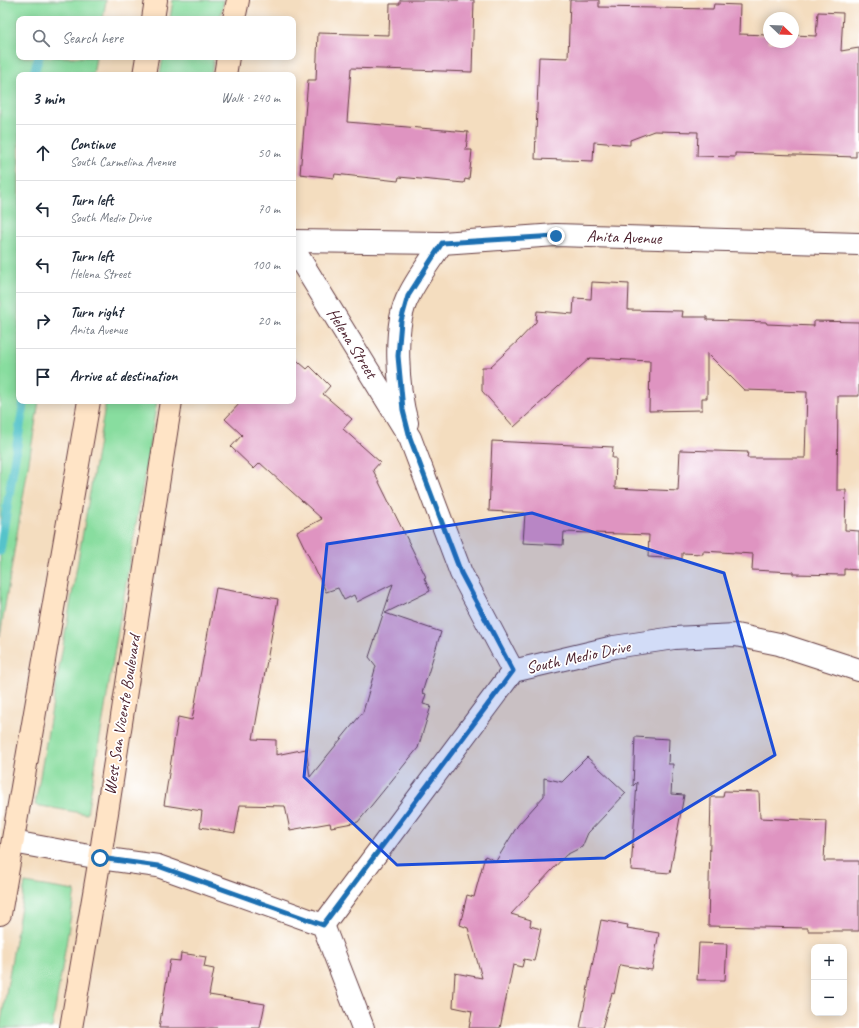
<!DOCTYPE html>
<meta charset="utf-8">
<style>
:root{--surface:#fff;--page:#f6f6f7;--text:#1f2937;--muted:#747a83;--line:#e0e1e3}
body{margin:0;font-family:Caveat,sans-serif;background:var(--page);color:var(--text)}
.controls{position:absolute;right:12px;bottom:12px;display:grid;overflow:hidden;border-radius:8px;box-shadow:0 2px 10px #0003}
.controls button{width:36px;height:36px;display:grid;place-items:center;padding:0;border:0;border-bottom:1px solid var(--line);background:var(--surface);color:var(--text);font:20px sans-serif}
.compass{position:absolute;left:763px;top:12px;width:36px;height:36px;border-radius:50%;background:var(--surface);box-shadow:0 2px 10px #0003;rotate:113deg}
.stop{position:absolute;width:12px;height:12px;margin:-9px;border:3px solid #1f6fb2;border-radius:50%;background:#fff}
.stop.end{background:#1f6fb2;border-color:#fff;box-shadow:0 1px 4px #0008}
.list{margin:0;padding:0;list-style:none}
h2{display:flex;justify-content:space-between;align-items:center;height:52px;margin:0;padding:0 16px;font-size:17px}
h2 small{font-size:13px;font-weight:400;color:var(--muted)}
.list li{display:grid;grid-template-columns:26px 1fr auto;gap:12px;align-items:center;box-sizing:border-box;height:56px;padding:0 16px;border-top:1px solid var(--line)}
.list b{display:block;font-size:15px;white-space:nowrap}
.list p{margin:0;font-size:13px;white-space:nowrap;color:var(--muted)}
.list em{font-size:13px;font-style:normal;color:var(--muted)}
.icon{flex:none;width:22px;height:22px;fill:none;stroke:currentColor;stroke-width:2;stroke-linecap:round;stroke-linejoin:round}
.map{position:relative;flex:none;width:859px;height:1028px;overflow:hidden}
.search{position:absolute;background:var(--surface);box-shadow:0 2px 10px #0003;left:16px;top:16px;width:280px;height:44px;display:flex;align-items:center;gap:10px;box-sizing:border-box;padding:0 14px;border-radius:8px;color:var(--muted);font-size:15px}
.panel{position:absolute;background:var(--surface);box-shadow:0 2px 10px #0003;left:16px;top:72px;width:280px;height:332px;border-radius:8px}
.map>svg:first-child{display:block}
.green{fill:#88dd9f;stroke:#697e65}
.lines{fill:none;stroke-linecap:round;stroke-linejoin:round}
.stream{stroke:#55c3ca;stroke-width:9}
.building{fill:#df94c1}
.street-casing{stroke:#643c41;stroke-width:24}
.secondary-casing{stroke:#643c41;stroke-width:24}
.street{stroke:#fff;stroke-width:22}
.secondary{stroke:#ffe4c6;stroke-width:22}
.route{stroke:#1f6fb2;stroke-width:5}
.marked{fill:#1d4ed8;fill-opacity:0.2;stroke:#1d4ed8;stroke-width:3;stroke-linejoin:round}
.labels{text-anchor:middle;dominant-baseline:central;stroke-width:3.5;stroke-linejoin:round;paint-order:stroke}
.street-label{font-size:17px;fill:#4a1f2b;stroke:#fff}
</style>
<div class="map">
<svg width="859" height="1028" viewBox="0 0 859 1028">
<rect width="100%" height="100%" fill="#fff"/>
<filter id="ink" filterUnits="userSpaceOnUse"><feTurbulence type="fractalNoise" baseFrequency=".025" numOctaves="2"/><feDisplacementMap in="SourceGraphic" scale="8" xChannelSelector="R" yChannelSelector="G"/><feConvolveMatrix kernelMatrix="1 2 1 2 8 2 1 2 1" color-interpolation-filters="sRGB"/></filter>
<filter id="wash" filterUnits="userSpaceOnUse"><feTurbulence type="fractalNoise" baseFrequency=".012" numOctaves="4" result="noise"/><feDisplacementMap in="SourceGraphic" scale="16" xChannelSelector="R" yChannelSelector="G"/><feGaussianBlur stdDeviation="0.9" result="paint"/><feColorMatrix in="noise" values="0 0 0 0 0 0 0 0 0 0 0 0 0 0 0 0 0 1.4 0 .05"/><feComposite in="paint" operator="in"/></filter>
<g filter="url(#wash)">
<rect width="100%" height="100%" fill="#f4ddbf"/>
<g class="green">
<path d="M 0,0 L 106,0 L 103,19 L 19,19 L 19,57 L 96,57 L 93,75 L 19,75 L 19,401 L 39,401 L 0,636 Z"/>
<path d="M 173,0 L 224,0 L 220,19 L 170,19 Z"/>
<path d="M 163,57 L 214,57 L 211,75 L 160,75 Z"/>
<path d="M 106,401 L 157,401 L 87,814 L 35,805 Z"/>
<path d="M 25,883 L 75,891 L 52,1028 L 0,1028 Z"/>
</g>
<g class="lines">
<g class="stream">
<path d="M 33,75 L 39,57"/>
<path d="M 0,551 L 24,401"/>
</g>
</g>
<g id="blocks">
<g class="building">
<path d="M 400,0 L 474,0 L 472,72 L 351,68 L 347,122 L 468,132 L 466,150 L 472,150 L 469,180 L 465,179 L 464,183 L 399,177 L 398,181 L 335,174 L 334,178 L 300,174 L 308,80 L 316,80 L 318,33 L 389,35 L 390,4 L 400,4 Z"/>
<path d="M 570,0 L 599,0 L 599,7 L 713,9 L 714,4 L 740,5 L 739,34 L 769,35 L 769,42 L 793,42 L 793,35 L 816,36 L 818,12 L 843,13 L 841,51 L 859,48 L 859,151 L 856,151 L 856,157 L 735,153 L 735,157 L 697,156 L 698,132 L 654,131 L 630,140 L 630,145 L 594,142 L 593,161 L 535,159 L 539,57 L 568,58 Z"/>
<path d="M 592,282 L 629,284 L 628,310 L 683,311 L 682,317 L 707,317 L 707,320 L 766,322 L 767,324 L 814,326 L 814,321 L 859,322 L 859,396 L 838,396 L 837,490 L 846,490 L 845,530 L 859,531 L 859,570 L 844,569 L 844,575 L 793,574 L 793,572 L 752,570 L 753,554 L 703,551 L 703,554 L 682,553 L 682,559 L 648,557 L 649,535 L 564,532 L 563,545 L 523,543 L 525,513 L 489,511 L 492,441 L 613,447 L 612,458 L 616,458 L 615,488 L 678,491 L 680,450 L 748,452 L 747,458 L 805,458 L 807,392 L 744,390 L 707,353 L 707,398 L 702,398 L 702,410 L 649,411 L 650,361 L 590,358 L 514,427 L 482,391 L 482,367 L 490,367 L 519,340 L 536,322 L 537,311 L 573,314 L 574,298 L 591,299 Z"/>
<path d="M 293,357 L 307,369 L 310,366 L 330,386 L 323,394 L 352,419 L 343,429 L 380,462 L 373,470 L 426,577 L 424,578 L 430,591 L 385,613 L 441,632 L 422,693 L 426,694 L 423,704 L 431,706 L 418,748 L 358,822 L 331,827 L 330,823 L 290,830 L 285,806 L 240,805 L 235,833 L 200,827 L 202,811 L 164,805 L 178,717 L 192,720 L 216,588 L 278,599 L 253,739 L 276,740 L 276,755 L 306,749 L 310,777 L 363,712 L 376,666 L 369,657 L 393,584 L 357,602 L 354,595 L 344,600 L 338,588 L 326,592 L 297,532 L 322,519 L 260,463 L 254,469 L 231,447 L 242,435 L 225,419 L 242,401 L 293,401 Z"/>
<path d="M 635,737 L 669,739 L 668,764 L 673,764 L 671,794 L 684,795 L 670,873 L 631,870 L 637,782 L 633,786 Z"/>
<path d="M 587,757 L 626,793 L 588,833 L 582,847 L 566,855 L 511,914 L 531,920 L 530,926 L 541,929 L 534,961 L 524,959 L 522,967 L 513,965 L 500,1028 L 469,1028 L 472,1011 L 453,1007 L 455,973 L 482,978 L 468,928 L 460,925 L 467,895 L 474,897 L 485,856 L 496,861 L 518,825 L 544,796 L 544,778 L 562,782 Z"/>
<path d="M 724,791 L 759,792 L 760,818 L 826,821 L 824,861 L 859,861 L 859,931 L 808,931 L 808,928 L 708,926 L 711,797 L 723,797 Z"/>
<path d="M 601,920 L 628,925 L 627,928 L 659,933 L 652,970 L 620,965 L 614,994 L 612,993 L 602,1028 L 580,1028 Z"/>
<path d="M 699,943 L 727,944 L 725,980 L 697,980 Z"/>
<path d="M 181,953 L 206,957 L 204,967 L 214,969 L 209,995 L 265,1004 L 260,1028 L 159,1028 L 170,960 L 180,961 Z"/>
</g>
</g>
</g>
<g filter="url(#ink)">
<use href="#blocks" fill-opacity="0" stroke="#643c41" stroke-width="1"/>
<g class="lines">
<defs>
<g id="street">
<path d="M 293,241 L 442,243 L 556,235 L 859,244"/>
<path d="M 293,248 L 410,438 L 461,573 L 513,671"/>
<path d="M 407,423 C 398,390 392,325 409,295 C 418,277 431,260 442,243"/>
<path d="M 13,842 L 100,858 L 158,866 L 323,925 L 363,1028"/>
<path d="M 323,925 L 513,671 L 614,647 L 674,638 L 736,635 L 779,644 L 859,670"/>
</g>
<g id="secondary">
<path d="M 153,19 L 156,0"/>
<path d="M 234,19 L 238,0"/>
<path d="M 144,75 L 147,57"/>
<path d="M 225,75 L 228,57"/>
<path d="M 0,914 L 89,401"/>
<path d="M 71,1028 L 100,858 L 171,401"/>
</g>
</defs>
<use href="#street" class="street-casing"/>
<use href="#secondary" class="secondary-casing"/>
<use href="#street" class="street"/>
<use href="#secondary" class="secondary"/>
</g>
</g>
<g class="lines" filter="url(#ink)">
<path class="route" d="M 100,858 L 158,866 L 323,925 L 513,671 L 461,573 L 410,438 L 403,410 L 398,356 L 401,321 L 408,296 L 442,243 L 556,236"/>
</g>
<path class="marked" d="M 532,513 L 724,573 L 775,755 L 605,858 L 397,865 L 304,777 L 327,544 Z"/>
<g class="labels">
<g class="street-label">
<text transform="translate(624 237) rotate(2)">Anita Avenue</text>
<text transform="translate(352 343) rotate(58)">Helena Street</text>
<text transform="translate(578 657) rotate(-12)">South Medio Drive</text>
<text transform="translate(122 715) rotate(-81)">West San Vicente Boulevard</text>
</g>
</g>
</svg>
<div class="controls">
<button>+</button>
<button>−</button>
</div>
<svg class="compass" viewBox="-18 -18 36 36"><path d="M0-13l5 13h-10z" fill="#e53935"/><path d="M0 13l5-13h-10z" fill="#747a83"/></svg>
<div class="stop" style="left:100px;top:858px"></div>
<div class="stop end" style="left:556px;top:236px"></div>
<div class="search"><svg class="icon" aria-label="search" viewBox="0 0 24 24"><circle cx="10" cy="10" r="6"/><path d="M15 15l6 6"/></svg>Search here</div>
<section class="panel">
<h2>3 min<small>Walk · 240 m</small></h2>
<ul class="list">
<li><svg class="icon" aria-label="ahead" viewBox="0 0 24 24"><path d="M12 20V5M6 11l6-6 6 6"/></svg><div><b>Continue</b><p>South Carmelina Avenue</p></div><em>50 m</em></li>
<li><svg class="icon" aria-label="left" viewBox="0 0 24 24"><path d="M17 20v-9H6M10 6l-5 5 5 5"/></svg><div><b>Turn left</b><p>South Medio Drive</p></div><em>70 m</em></li>
<li><svg class="icon" aria-label="left" viewBox="0 0 24 24"><path d="M17 20v-9H6M10 6l-5 5 5 5"/></svg><div><b>Turn left</b><p>Helena Street</p></div><em>100 m</em></li>
<li><svg class="icon" aria-label="right" viewBox="0 0 24 24"><path d="M7 20v-9h11M14 6l5 5-5 5"/></svg><div><b>Turn right</b><p>Anita Avenue</p></div><em>20 m</em></li>
<li><svg class="icon" aria-label="arrive" viewBox="0 0 24 24"><path d="M6 21V4h12l-3 4 3 4H6"/></svg><div><b>Arrive at destination</b></div></li>
</ul>
</section>
</div>
